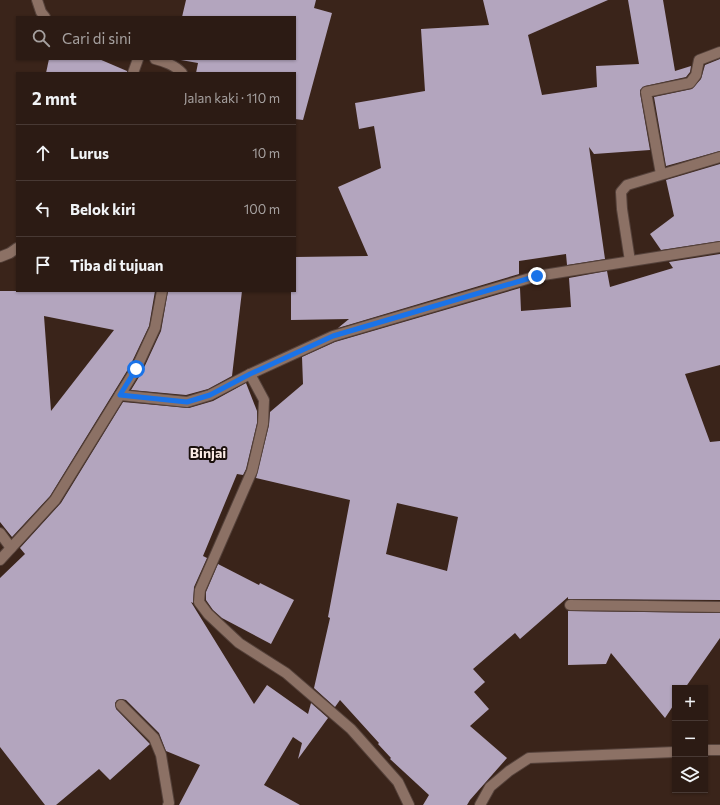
<!DOCTYPE html>
<html lang="id">
<meta charset="utf-8">
<style>
:root{--surface:#2c1b14;--page:#382822;--text:#f1f3f6;--muted:#a6a1a0;--line:#483934}
body{margin:0;font-family:Commissioner,sans-serif;background:var(--page);color:var(--text)}
.controls{position:absolute;right:12px;bottom:12px;display:grid;overflow:hidden;border-radius:0px;box-shadow:0 1px 3px #0004}
.controls button{width:36px;height:36px;display:grid;place-items:center;padding:0;border:0;border-bottom:1px solid var(--line);background:var(--surface);color:var(--text);font:20px sans-serif}
.stop{position:absolute;width:12px;height:12px;margin:-9px;border:3px solid #1a73e8;border-radius:50%;background:#fff}
.stop.end{background:#1a73e8;border-color:#fff;box-shadow:0 1px 4px #0008}
.list{margin:0;padding:0;list-style:none}
h2{display:flex;justify-content:space-between;align-items:center;height:52px;margin:0;padding:0 16px;font-size:17px}
h2 small{font-size:13px;font-weight:400;color:var(--muted)}
.list li{display:grid;grid-template-columns:26px 1fr auto;gap:12px;align-items:center;box-sizing:border-box;height:56px;padding:0 16px;border-top:1px solid var(--line)}
.list b{display:block;font-size:15px;white-space:nowrap}
.list em{font-size:13px;font-style:normal;color:var(--muted)}
.icon{flex:none;width:22px;height:22px;fill:none;stroke:currentColor;stroke-width:2;stroke-linecap:round;stroke-linejoin:round}
.map{position:relative;flex:none;width:720px;height:805px;overflow:hidden}
.search{position:absolute;background:var(--surface);box-shadow:0 1px 3px #0004;left:16px;top:16px;width:280px;height:44px;display:flex;align-items:center;gap:10px;box-sizing:border-box;padding:0 14px;border-radius:0px;color:var(--muted);font-size:15px}
.panel{position:absolute;background:var(--surface);box-shadow:0 1px 3px #0004;left:16px;top:72px;width:280px;height:220px;border-radius:0px}
.map>svg:first-child{display:block}
.building{fill:#b3a5be;fill-rule:evenodd}
.lines{fill:none;stroke-linecap:round;stroke-linejoin:round}
.minor-casing{stroke:#55423b;stroke-width:12}
.minor{stroke:#8c7165;stroke-width:10}
.route{stroke:#1a73e8;stroke-width:5}
.labels{text-anchor:middle;dominant-baseline:central;stroke-width:4;stroke-linejoin:round;paint-order:stroke}
.quarter-label{font-size:14px;font-weight:bold;fill:#fbebe5;stroke:#1a100c}
</style>
<div class="map">
<svg width="720" height="805" viewBox="0 0 720 805">
<rect width="100%" height="100%" fill="#3a241a"/>
<g class="building">
<path d="M 186,0 L 316,0 L 314,8 L 332,13 L 303,120 L 295,119 L 295,73 L 196,73 L 198,63 L 175,59 L 295,59 L 295,17 L 182,17 Z"/>
<path d="M 483,0 L 608,0 L 528,35 L 542,95 L 597,87 L 596,66 L 639,64 L 628,0 L 663,0 L 675,71 L 691,66 L 690,72 L 686,77 L 645,86 L 640,90 L 640,93 L 650,150 L 594,154 L 589,147 L 605,259 L 567,265 L 566,254 L 519,261 L 519,274 L 338,328 L 349,319 L 291,320 L 291,291 L 295,291 L 295,257 L 368,256 L 338,187 L 381,168 L 374,126 L 359,129 L 355,103 L 425,91 L 421,29 L 489,25 Z"/>
<path d="M 49,59 L 99,59 L 127,71 L 127,73 L 46,73 Z"/>
<path d="M 720,59 L 720,151 L 666,166 L 654,97 L 692,89 L 701,79 L 705,65 Z"/>
<path d="M 720,164 L 720,241 L 661,250 L 650,234 L 674,216 L 666,180 Z"/>
<path d="M 720,254 L 720,365 L 685,374 L 710,442 L 720,441 L 720,600 L 568,599 L 568,597 L 520,639 L 515,633 L 473,669 L 485,682 L 474,692 L 489,709 L 470,726 L 507,758 L 470,800 L 467,805 L 423,805 L 429,795 L 390,759 L 391,758 L 378,744 L 379,743 L 340,700 L 335,707 L 314,688 L 330,618 L 328,617 L 350,500 L 256,478 L 269,425 L 270,412 L 303,384 L 302,357 L 335,342 L 520,288 L 521,311 L 571,307 L 569,278 L 607,271 L 610,287 L 673,268 L 669,262 ZM 397,503 L 458,517 L 447,571 L 386,554 Z"/>
<path d="M 0,291 L 155,291 L 149,326 L 130,366 L 50,496 L 12,537 L 0,522 ZM 44,316 L 114,330 L 51,411 Z"/>
<path d="M 168,291 L 242,291 L 232,376 L 208,389 L 186,395 L 131,390 L 142,372 L 161,331 Z"/>
<path d="M 246,383 L 257,411 L 257,423 L 246,469 L 243,475 L 237,474 L 203,556 L 207,558 L 194,587 L 193,603 L 191,602 L 254,704 L 267,685 L 308,714 L 311,703 L 328,718 L 298,759 L 302,743 L 293,737 L 264,785 L 300,805 L 179,805 L 200,765 L 166,751 L 159,733 L 126,700 L 122,699 L 117,700 L 115,703 L 116,709 L 148,742 L 150,744 L 110,780 L 99,769 L 56,805 L 45,805 L 0,747 L 0,578 L 25,554 L 20,548 L 61,503 L 123,402 L 189,408 L 213,401 Z"/>
<path d="M 218,564 L 259,585 L 260,583 L 294,600 L 271,644 L 222,618 L 213,610 L 206,600 L 206,592 Z"/>
<path d="M 568,611 L 720,613 L 720,638 L 685,688 L 675,688 L 675,703 L 665,718 L 611,653 L 606,664 L 568,665 Z"/>
</g>
<g class="lines">
<defs>
<g id="minor">
<path d="M 37,0 L 41,12 L 45,17"/>
<path d="M 155,59 C 164,61 176,66 182,73"/>
<path d="M 133,73 L 138,59"/>
<path d="M 661,174 L 646,92 L 690,83 L 696,75 L 699,60 L 720,52"/>
<path d="M 0,257 L 10,253 L 17,248"/>
<path d="M 630,261 L 622,209 L 621,192 L 627,185 L 720,157"/>
<path d="M 250,374 L 264,400 L 263,424 L 252,471 L 200,590 L 199,602 L 208,614 L 239,643 L 286,673 L 351,729 L 398,782 L 409,805"/>
<path d="M 120,395 L 187,402 L 210,395 L 250,374 L 333,336 L 537,276 L 720,247"/>
<path d="M 0,533 L 11,548"/>
<path d="M 0,560 L 55,500 L 136,369 L 155,328 L 162,291"/>
<path d="M 570,605 L 720,607"/>
<path d="M 121,705 L 154,738 L 161,755 L 169,803 L 168,805"/>
<path d="M 705,750 L 720,750"/>
<path d="M 480,805 L 490,787 L 509,771 L 529,758 L 675,752"/>
</g>
</defs>
<use href="#minor" class="minor-casing"/>
<use href="#minor" class="minor"/>
</g>
<g class="lines">
<path class="route" d="M 136,369 L 120,395 L 187,402 L 210,395 L 250,374 L 333,336 L 537,276"/>
</g>
<g class="labels">
<g class="quarter-label">
<text x="208" y="452">Binjai</text>
</g>
</g>
</svg>
<div class="controls">
<button>+</button>
<button>−</button>
<button><svg class="icon" aria-label="layers" viewBox="0 0 24 24"><path d="M12 4l9 5-9 5-9-5zM3 14l9 5 9-5"/></svg></button>
</div>
<div class="stop" style="left:136px;top:369px"></div>
<div class="stop end" style="left:537px;top:276px"></div>
<div class="search"><svg class="icon" aria-label="search" viewBox="0 0 24 24"><circle cx="10" cy="10" r="6"/><path d="M15 15l6 6"/></svg>Cari di sini</div>
<section class="panel">
<h2>2 mnt<small>Jalan kaki · 110 m</small></h2>
<ul class="list">
<li><svg class="icon" aria-label="ahead" viewBox="0 0 24 24"><path d="M12 20V5M6 11l6-6 6 6"/></svg><div><b>Lurus</b></div><em>10 m</em></li>
<li><svg class="icon" aria-label="left" viewBox="0 0 24 24"><path d="M17 20v-9H6M10 6l-5 5 5 5"/></svg><div><b>Belok kiri</b></div><em>100 m</em></li>
<li><svg class="icon" aria-label="arrive" viewBox="0 0 24 24"><path d="M6 21V4h12l-3 4 3 4H6"/></svg><div><b>Tiba di tujuan</b></div></li>
</ul>
</section>
</div>
